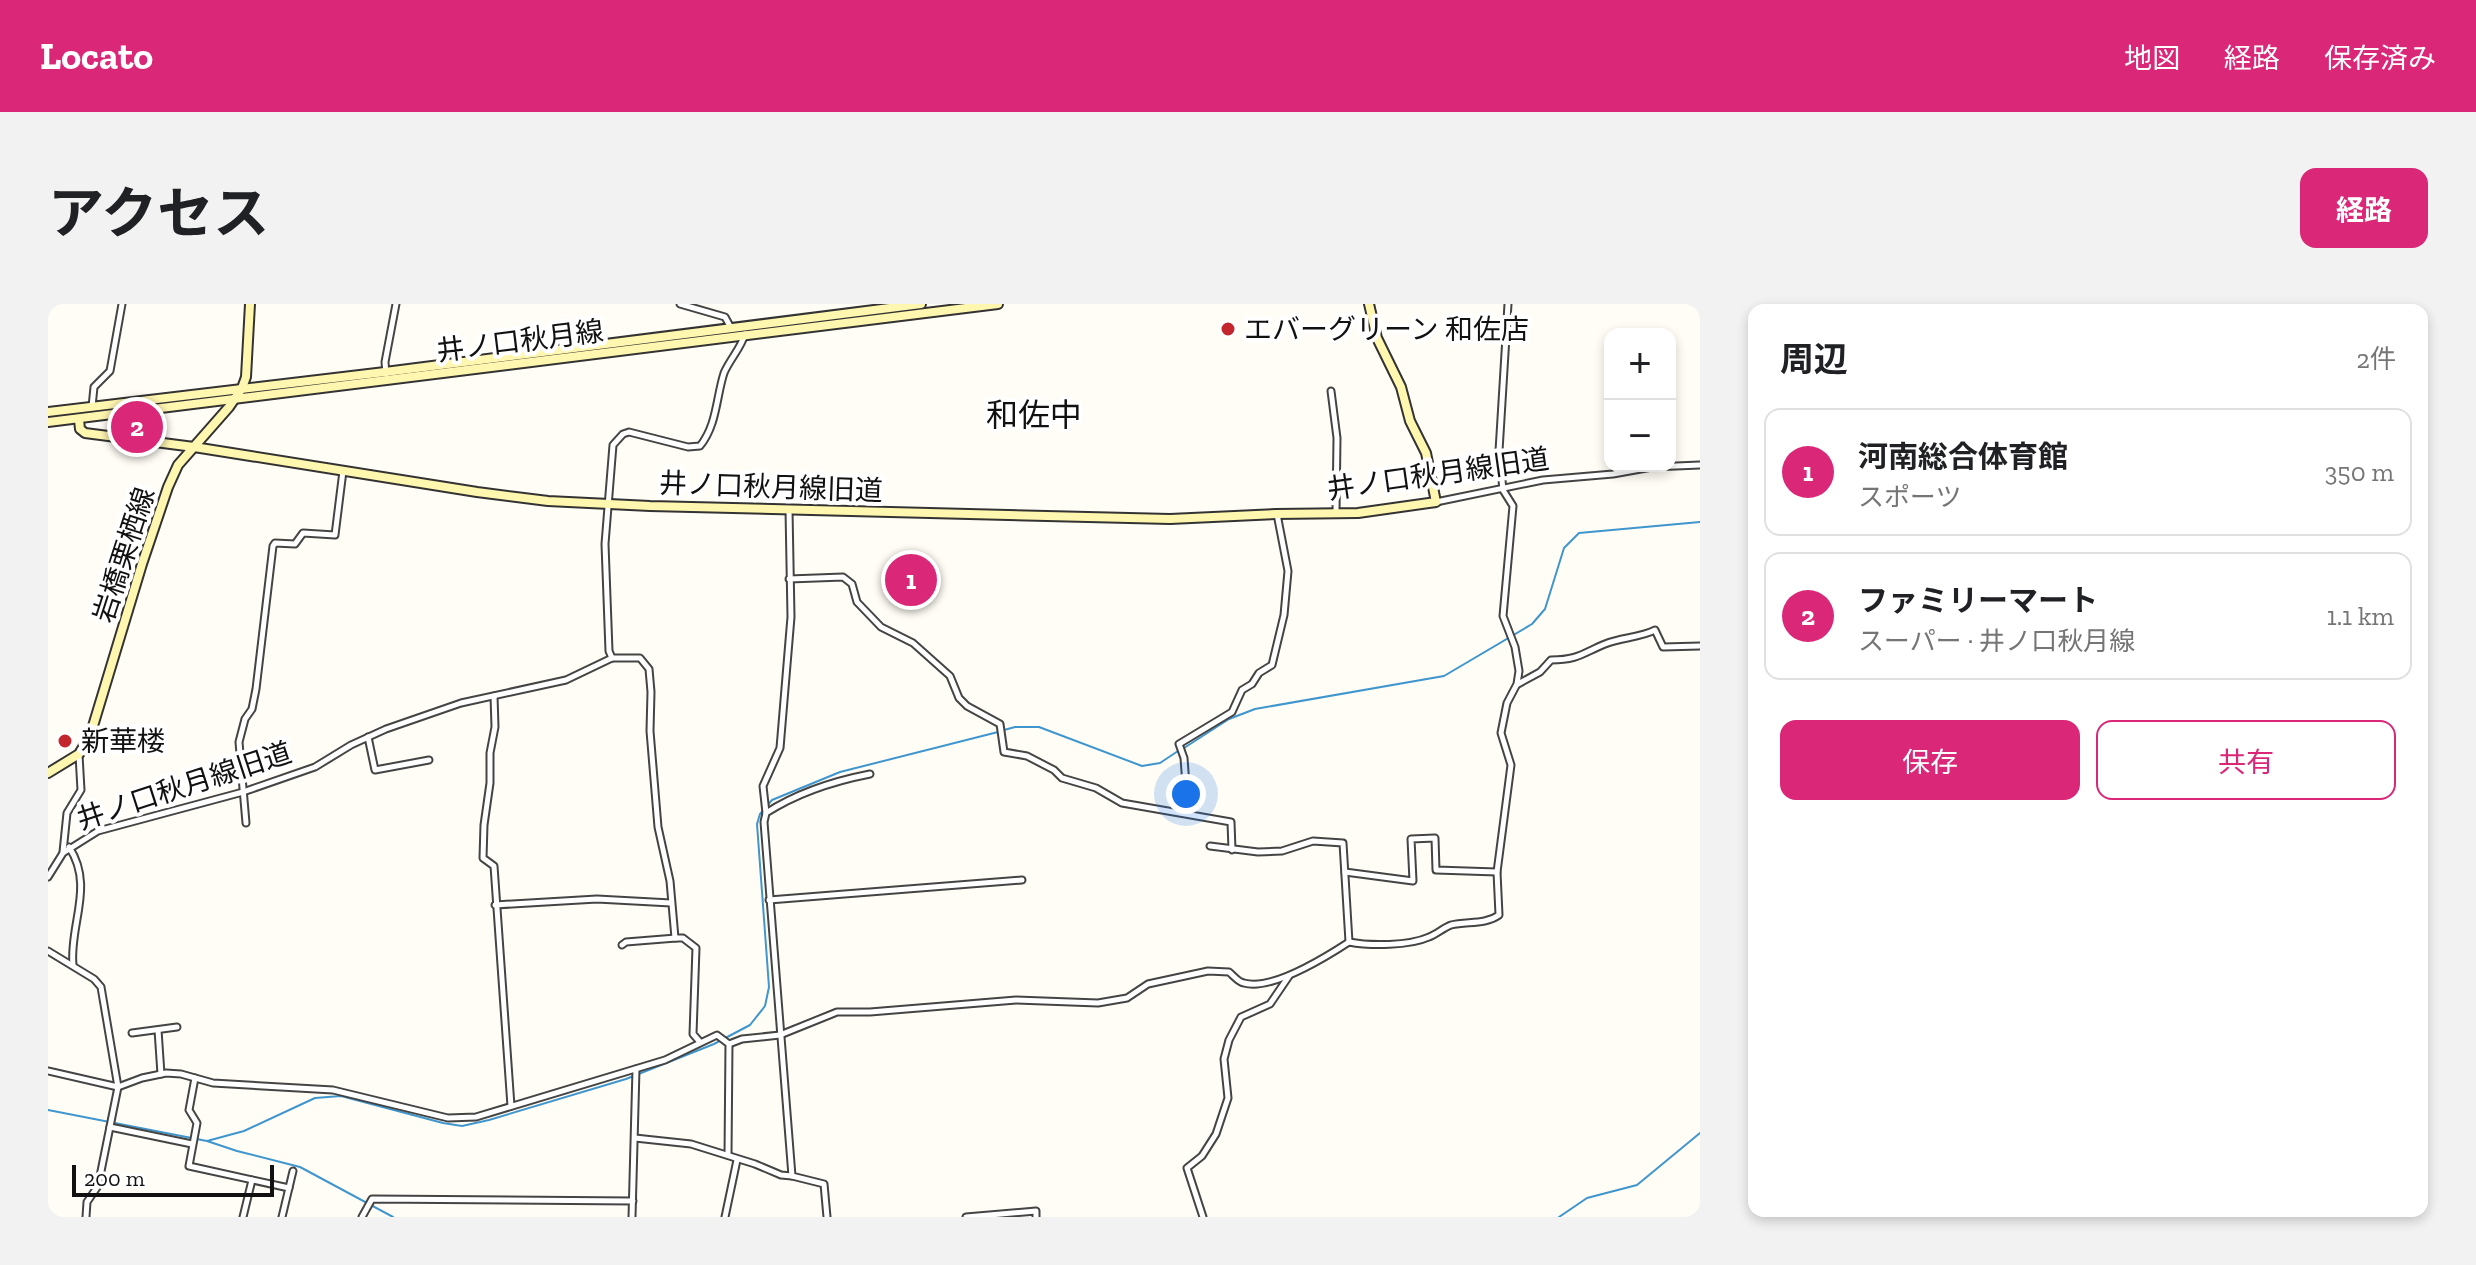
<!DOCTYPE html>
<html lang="ja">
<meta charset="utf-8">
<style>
:root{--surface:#fff;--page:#f2f2f2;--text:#202124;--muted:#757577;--line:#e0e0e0;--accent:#db2777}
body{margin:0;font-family:"Zilla Slab","Noto Sans JP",serif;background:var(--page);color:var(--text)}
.controls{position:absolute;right:24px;top:24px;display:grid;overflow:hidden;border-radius:16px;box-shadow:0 4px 12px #0003}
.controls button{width:72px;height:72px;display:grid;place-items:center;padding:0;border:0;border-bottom:2px solid var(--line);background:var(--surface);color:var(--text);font:40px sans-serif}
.scale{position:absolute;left:24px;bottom:20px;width:202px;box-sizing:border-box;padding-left:8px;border:4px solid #111;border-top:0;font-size:22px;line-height:28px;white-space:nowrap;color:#111;-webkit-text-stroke:6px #fff;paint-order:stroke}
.you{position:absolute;left:1138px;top:490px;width:28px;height:28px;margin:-20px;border:6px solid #fff;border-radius:50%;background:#1a73e8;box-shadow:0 0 0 12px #1a73e833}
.badge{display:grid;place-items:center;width:52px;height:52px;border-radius:50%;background:var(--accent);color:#fff;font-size:26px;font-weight:700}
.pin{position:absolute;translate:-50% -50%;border:4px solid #fff;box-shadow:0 2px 8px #0006}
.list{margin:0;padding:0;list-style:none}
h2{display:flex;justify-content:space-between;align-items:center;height:104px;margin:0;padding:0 32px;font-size:34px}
h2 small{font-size:26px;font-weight:400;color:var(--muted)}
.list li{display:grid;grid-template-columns:52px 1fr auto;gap:24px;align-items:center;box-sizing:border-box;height:128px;margin:0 16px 16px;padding:0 16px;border:2px solid var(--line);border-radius:16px}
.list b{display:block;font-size:30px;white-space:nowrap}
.list p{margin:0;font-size:26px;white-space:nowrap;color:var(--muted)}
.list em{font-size:26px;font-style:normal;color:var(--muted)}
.actions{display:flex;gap:16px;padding:24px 32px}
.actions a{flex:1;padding:18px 0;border:2px solid var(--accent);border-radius:16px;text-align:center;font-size:28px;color:var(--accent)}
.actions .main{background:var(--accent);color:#fff}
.map{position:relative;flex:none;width:1652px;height:913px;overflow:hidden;border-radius:16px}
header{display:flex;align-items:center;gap:48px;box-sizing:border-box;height:112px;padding:0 40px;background:var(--accent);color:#fff}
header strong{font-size:38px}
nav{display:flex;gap:44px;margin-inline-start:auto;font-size:28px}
.intro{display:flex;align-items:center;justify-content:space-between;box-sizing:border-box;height:192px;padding:0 48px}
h1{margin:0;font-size:56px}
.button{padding:20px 36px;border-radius:16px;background:var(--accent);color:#fff;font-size:28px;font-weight:700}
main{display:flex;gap:48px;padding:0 48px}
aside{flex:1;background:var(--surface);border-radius:16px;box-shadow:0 4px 12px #0003}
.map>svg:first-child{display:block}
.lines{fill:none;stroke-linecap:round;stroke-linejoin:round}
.stream{stroke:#3f96cf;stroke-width:2}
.street-casing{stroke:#444;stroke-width:9}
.secondary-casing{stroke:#333;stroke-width:12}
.street{stroke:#fff;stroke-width:5}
.secondary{stroke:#fff6b0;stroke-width:8}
.poi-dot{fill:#c4262e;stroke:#fff;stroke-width:3}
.labels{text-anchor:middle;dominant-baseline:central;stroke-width:8;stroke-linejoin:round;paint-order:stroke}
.poi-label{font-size:28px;fill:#111;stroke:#fff;text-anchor:start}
.street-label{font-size:28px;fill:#111;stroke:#fff}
.quarter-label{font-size:32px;fill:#111;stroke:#fff}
</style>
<header>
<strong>Locato</strong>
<nav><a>地図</a><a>経路</a><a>保存済み</a></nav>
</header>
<div class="intro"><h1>アクセス</h1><a class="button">経路</a></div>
<main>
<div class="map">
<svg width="1652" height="913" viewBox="0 0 1652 913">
<rect width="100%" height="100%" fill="#fffdf5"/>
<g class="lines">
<g class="stream">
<path d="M 956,426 L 967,423 L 991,423 L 1094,462 L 1112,459 L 1130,447"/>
<path d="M 1136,444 L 1181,415 L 1207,405 L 1396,372 L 1484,320 L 1497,305 L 1516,244 L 1531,229 L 1652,218"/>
<path d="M 0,806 L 159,837 L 189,847 L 252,863 L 345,913"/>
<path d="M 159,837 L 196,827 L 267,794 L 293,792 L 395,819 L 414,822 L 441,816 L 578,775 L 666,740 L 702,721 L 717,702 L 721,683 L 709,520 L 712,510 L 724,496 L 792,468 L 950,428"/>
<path d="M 1511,913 L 1539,894 L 1589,881 L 1652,829"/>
</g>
<defs>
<g id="street">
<path d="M 632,0 L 677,13 L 683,24"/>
<path d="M 338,70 L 337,58 L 348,0"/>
<path d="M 1283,87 L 1289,134 L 1288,208"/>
<path d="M 44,103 L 46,83 L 62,67 L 74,0"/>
<path d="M 1388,198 L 1495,176 L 1565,170 L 1604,163 L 1652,161"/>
<path d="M 741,275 L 795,273 L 804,280 L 809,298 L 833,323 L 865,339 L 902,372 L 911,394 L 919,402 L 952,420 L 956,448 L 979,452 L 1006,466 L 1014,474 L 1048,484 L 1074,499 L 1183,518 L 1184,546"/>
<path d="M 564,354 L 561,347 L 557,240 L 565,141 L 575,130 L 581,128 L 640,143 L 652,142 C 669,121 668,94 676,69 C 682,55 693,44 697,30"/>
<path d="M 1470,380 L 1492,368 L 1503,356 C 1530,356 1535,349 1557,340 C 1574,333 1591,334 1607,326 L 1615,343 L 1652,342"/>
<path d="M 446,392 L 447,423 L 442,449 L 442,479 L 436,521 L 435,554 L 446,562 L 463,802"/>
<path d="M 320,433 L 327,466 L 381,456"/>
<path d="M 1140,508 L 1136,454 L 1131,440 L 1184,408 L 1194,386 L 1204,380 L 1211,369 L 1224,361 L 1236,311 L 1240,267 L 1229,210"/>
<path d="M 718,509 L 715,482 L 732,444 L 743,313 L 741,206"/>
<path d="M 198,519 L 191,438 L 197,415 L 204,405 L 208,385 L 225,242 L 227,239 L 247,240 L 255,229 L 287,231 L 295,167"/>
<path d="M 1162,542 L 1210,548 L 1234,547 L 1265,537 L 1295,539 L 1301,638"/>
<path d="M 21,543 C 47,582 21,621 25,661"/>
<path d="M 15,548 L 19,509 L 33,486 L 31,451"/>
<path d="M 1297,568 L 1365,577 L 1363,535 L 1387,534 L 1388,566 L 1449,568"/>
<path d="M 0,573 L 15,549 L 50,527 L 195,488 L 267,463 L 303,441 L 338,425 L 413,399 L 518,376 L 564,354 L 592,354 L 601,365 L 603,388 L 602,427 L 610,523 L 622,577 L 627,634 L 635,634 L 648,644 L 645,730 L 652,738"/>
<path d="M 721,596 L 974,576"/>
<path d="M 447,601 L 549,595 L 623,599"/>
<path d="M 574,641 L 578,638 L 628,634"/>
<path d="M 0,647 L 46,675 L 53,683 L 70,783 L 50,882 L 39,898 L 38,913"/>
<path d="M 110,726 L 113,770"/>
<path d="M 84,729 L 129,723"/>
<path d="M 681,740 L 694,735 L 732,731 L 789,708 L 822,708 L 968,696 L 1050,699 L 1079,694 L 1100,680 L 1160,667 L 1181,668 C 1186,672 1190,678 1196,679 C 1224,687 1278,653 1301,638 C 1322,642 1361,642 1381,633 C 1389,630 1395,624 1403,621 C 1419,617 1437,621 1451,611 L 1449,568 L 1463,461 L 1453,429 L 1459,399 L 1469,380 L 1471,367 L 1467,343 L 1455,312 L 1465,202 L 1455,186 L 1451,147 L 1460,0"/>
<path d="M 0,767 L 70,783 L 94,774 L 118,769 L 133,770 L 165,779 L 285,786 L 400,814 L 428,813 L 617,756 L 669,731 L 681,740 L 680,851"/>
<path d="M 147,774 L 141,806 L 149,819 L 141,862 L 241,884"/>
<path d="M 62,823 L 144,840"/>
<path d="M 587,834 L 643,840 L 707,860 L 733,871 L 744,872"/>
<path d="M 195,913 L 204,876"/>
<path d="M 234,913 L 245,867"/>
<path d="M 314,913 L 324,895 L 585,897"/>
<path d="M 584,913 L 588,765"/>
<path d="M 677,913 L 689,856"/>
<path d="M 779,913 L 776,880 L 744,872 L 716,518 L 718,509 C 749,489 786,477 822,470"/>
<path d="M 918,913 L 988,907 L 988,913"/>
<path d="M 1155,913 L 1139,864 L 1154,852 L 1168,830 L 1180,794 L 1176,755 L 1181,736 L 1193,713 L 1222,700 L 1241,672"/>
</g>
<g id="secondary">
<path d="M 0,108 L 337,68 L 873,0"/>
<path d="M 31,116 L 32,125 L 37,129 L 146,143 L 429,188 L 500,197 L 602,202 L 1122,215 L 1228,210 L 1310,209 L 1388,198 L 1378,149 L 1362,117 L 1353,83 L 1329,34 L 1321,0"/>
<path d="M 0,118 L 950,0"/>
<path d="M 0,469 L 31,450 L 42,432 L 94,260 L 120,183 L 130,161 L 181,103 L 194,84 L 198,73 L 202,0"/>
</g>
</defs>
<use href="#street" class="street-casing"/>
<use href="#secondary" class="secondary-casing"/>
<use href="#street" class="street"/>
<use href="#secondary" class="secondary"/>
</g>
<g class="poi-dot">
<circle cx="1180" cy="25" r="8"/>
<circle cx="17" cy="437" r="8"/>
</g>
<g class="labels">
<g class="poi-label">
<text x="1196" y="25">エバーグリーン 和佐店</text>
<text x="33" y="437">新華楼</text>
</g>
<g class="street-label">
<text transform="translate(472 37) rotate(-7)">井ノ口秋月線</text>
<text transform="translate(1390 170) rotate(-8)">井ノ口秋月線旧道</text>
<text transform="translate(723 183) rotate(2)">井ノ口秋月線旧道</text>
<text transform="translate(76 251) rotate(-72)">岩橋栗栖線</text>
<text transform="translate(136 482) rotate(-18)">井ノ口秋月線旧道</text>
</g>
<g class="quarter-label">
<text x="986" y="111">和佐中</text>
</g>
</g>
</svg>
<div class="controls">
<button>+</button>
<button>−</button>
</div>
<div class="scale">200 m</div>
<div class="you"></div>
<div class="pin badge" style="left:863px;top:276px">1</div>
<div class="pin badge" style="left:89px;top:123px">2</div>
</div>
<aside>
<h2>周辺<small>2件</small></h2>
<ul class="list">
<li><span class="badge">1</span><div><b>河南総合体育館</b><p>スポーツ</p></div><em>350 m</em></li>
<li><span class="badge">2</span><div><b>ファミリーマート</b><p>スーパー · 井ノ口秋月線</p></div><em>1.1 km</em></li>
</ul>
<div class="actions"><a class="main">保存</a><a>共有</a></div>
</aside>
</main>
